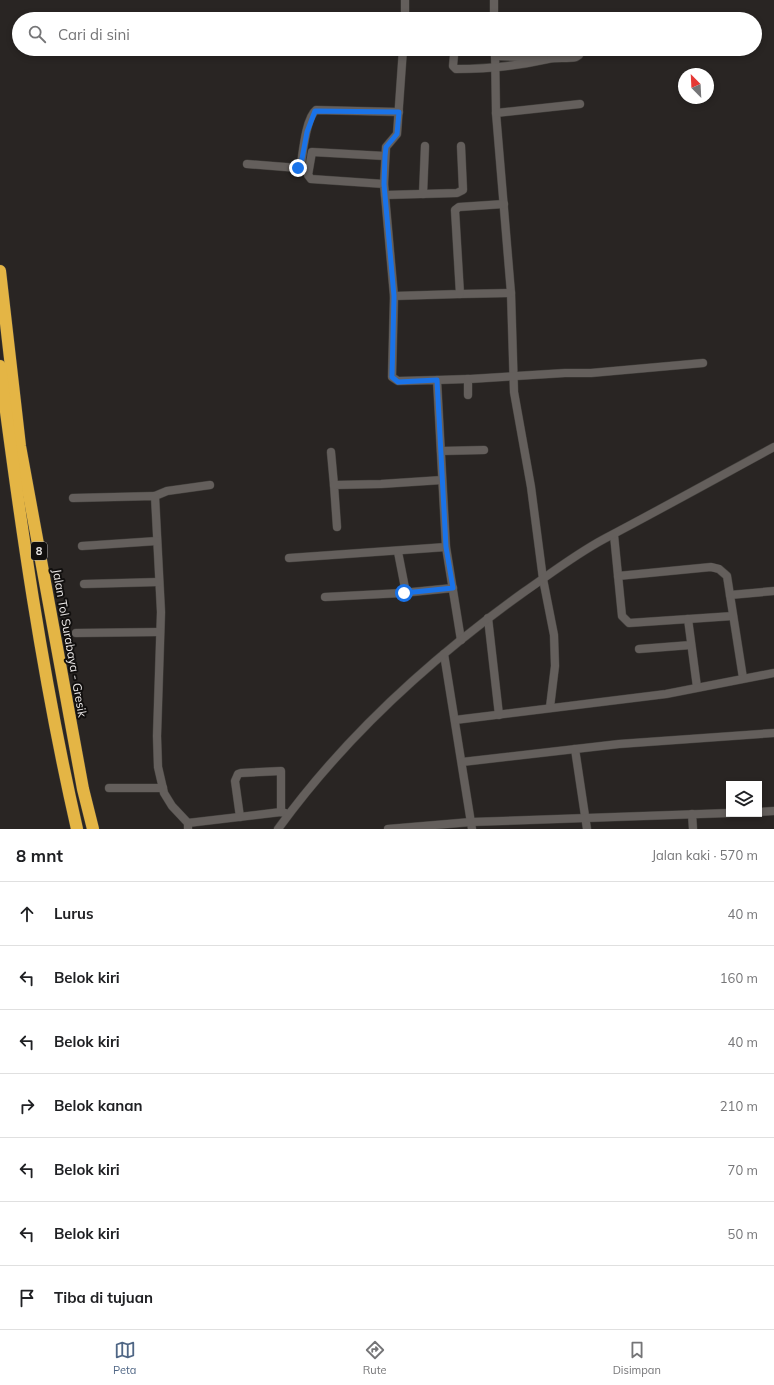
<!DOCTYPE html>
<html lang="id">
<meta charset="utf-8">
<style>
:root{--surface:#fff;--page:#f6f6f6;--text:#202124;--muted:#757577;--line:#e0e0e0;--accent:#4f6685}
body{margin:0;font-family:Mulish,sans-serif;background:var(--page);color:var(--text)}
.controls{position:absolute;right:12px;bottom:12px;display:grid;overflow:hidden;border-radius:0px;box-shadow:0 2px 6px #0003}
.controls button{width:36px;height:36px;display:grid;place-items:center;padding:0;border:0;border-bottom:1px solid var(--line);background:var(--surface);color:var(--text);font:20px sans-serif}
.compass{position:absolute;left:678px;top:68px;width:36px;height:36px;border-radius:50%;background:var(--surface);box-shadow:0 2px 6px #0003;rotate:336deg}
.stop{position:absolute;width:12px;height:12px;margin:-9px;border:3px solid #1a73e8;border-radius:50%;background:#fff}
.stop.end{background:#1a73e8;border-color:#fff;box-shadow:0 1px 4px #0008}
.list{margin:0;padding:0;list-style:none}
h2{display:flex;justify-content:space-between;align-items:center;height:52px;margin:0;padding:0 16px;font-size:17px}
h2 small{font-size:13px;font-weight:400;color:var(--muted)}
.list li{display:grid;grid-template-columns:26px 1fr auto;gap:12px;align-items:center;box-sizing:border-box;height:64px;padding:0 16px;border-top:1px solid var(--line)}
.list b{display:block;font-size:15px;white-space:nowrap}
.list em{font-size:13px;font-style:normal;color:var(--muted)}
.icon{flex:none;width:22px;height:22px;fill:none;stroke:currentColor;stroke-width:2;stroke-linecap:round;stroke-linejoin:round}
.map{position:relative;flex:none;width:774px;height:829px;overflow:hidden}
.search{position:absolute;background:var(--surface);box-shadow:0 2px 6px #0003;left:12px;right:12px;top:12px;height:44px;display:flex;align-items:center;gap:10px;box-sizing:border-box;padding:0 14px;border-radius:22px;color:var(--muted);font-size:15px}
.sheet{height:500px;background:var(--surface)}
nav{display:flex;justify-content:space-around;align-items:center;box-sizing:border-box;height:56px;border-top:1px solid var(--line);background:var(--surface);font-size:11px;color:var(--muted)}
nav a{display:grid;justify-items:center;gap:2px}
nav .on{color:var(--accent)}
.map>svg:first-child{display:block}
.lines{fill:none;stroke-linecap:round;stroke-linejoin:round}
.minor-casing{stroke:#43403d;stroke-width:9}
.motorway-casing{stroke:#43403d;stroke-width:13}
.minor{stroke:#645f5c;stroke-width:8}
.motorway{stroke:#e4b545;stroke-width:12}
.route{stroke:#1a73e8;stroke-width:5}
.labels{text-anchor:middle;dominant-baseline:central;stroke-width:4;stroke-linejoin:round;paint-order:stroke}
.shield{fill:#110f0e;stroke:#acaaa9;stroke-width:1}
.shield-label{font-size:11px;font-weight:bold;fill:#efeceb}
.street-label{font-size:12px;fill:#efeceb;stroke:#110f0e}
</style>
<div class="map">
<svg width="774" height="829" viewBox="0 0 774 829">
<rect width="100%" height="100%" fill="#292523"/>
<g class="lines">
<defs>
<g id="minor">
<path d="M 405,0 L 405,19"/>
<path d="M 494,0 L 494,19"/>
<path d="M 494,18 L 577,17 L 581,19"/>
<path d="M 495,49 L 496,113 L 511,293 L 514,392 L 531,487 L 543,579 L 554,635 L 555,666 L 550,707"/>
<path d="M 454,55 L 453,66 L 456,69 C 488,69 517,66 548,59 C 557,57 567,59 576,57 L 579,55 L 582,49"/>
<path d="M 495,56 L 544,58"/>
<path d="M 496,113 L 580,104"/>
<path d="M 385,156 L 312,152 L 308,175 L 311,179 L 384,184 L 394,296 L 392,377 L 398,381 L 437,380 L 446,547 L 461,640"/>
<path d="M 247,164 L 298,168 L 301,164 C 303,151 306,118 316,110 L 399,112"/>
<path d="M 384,184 L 386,147 L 397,134 L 403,49"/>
<path d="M 423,194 L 425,146"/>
<path d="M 385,195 L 457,193 L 463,190 L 461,146"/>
<path d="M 460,294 L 511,293"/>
<path d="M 394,296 L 460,294 L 455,210 L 459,207 L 504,204"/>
<path d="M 437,380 L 468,379"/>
<path d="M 468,395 L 468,379 L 470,379 L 565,373 L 591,373 L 703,363"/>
<path d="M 441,451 L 484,450"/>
<path d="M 331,452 L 334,485"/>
<path d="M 155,496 L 167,491 L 210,485"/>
<path d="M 73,498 L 155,496 L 161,612 L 157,736 L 158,767 L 164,793 L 172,806 L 188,823 L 188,829"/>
<path d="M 337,527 L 334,485 L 381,484 L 442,480"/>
<path d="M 614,535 L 622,616 L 629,623 L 733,616"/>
<path d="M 82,546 L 157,541"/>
<path d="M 398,552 L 406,593"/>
<path d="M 289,558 L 446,547"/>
<path d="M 618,576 L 711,567 L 719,569 L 727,576 L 743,678"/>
<path d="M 84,584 L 159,582"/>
<path d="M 730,595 L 774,591"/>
<path d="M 325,597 L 402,593 L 453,588"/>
<path d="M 488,618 L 499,715"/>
<path d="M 688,619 L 697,687"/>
<path d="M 76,633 L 160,632"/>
<path d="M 639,649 L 691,645"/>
<path d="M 444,654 L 472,829"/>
<path d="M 455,720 L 666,694 L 774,673"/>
<path d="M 575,749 L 587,829"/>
<path d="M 462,762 L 619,744 L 774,733"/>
<path d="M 109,788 L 163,788"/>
<path d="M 759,812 L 774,811"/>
<path d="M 692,814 L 693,829"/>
<path d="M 240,817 L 235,781 L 238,774 L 241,773 L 281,771 L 281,812"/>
<path d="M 188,823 L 281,812 L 285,813"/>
<path d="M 278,829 C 344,738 433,657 524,592 C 550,574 576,554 604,539 C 661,509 717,478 774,447"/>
<path d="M 388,829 L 471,822 L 729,813"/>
</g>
<g id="motorway">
<path d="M 0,271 L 20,446 L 83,789 L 93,829"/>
<path d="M 0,366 C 20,521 42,676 77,829"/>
</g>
</defs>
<use href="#minor" class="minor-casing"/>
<use href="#motorway" class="motorway-casing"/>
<use href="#minor" class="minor"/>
<use href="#motorway" class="motorway"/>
</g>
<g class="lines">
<path class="route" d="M 298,168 L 301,164 L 307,132 L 315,111 L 399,112 L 397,134 L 386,147 L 385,156 L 384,184 L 394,296 L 392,377 L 398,382 L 437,380 L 446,547 L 453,588 L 404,593"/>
</g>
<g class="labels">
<rect class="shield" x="31" y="542" width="16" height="18" rx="3"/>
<g class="shield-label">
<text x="39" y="551">8</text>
</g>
<g class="street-label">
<text transform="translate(70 643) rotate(80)">Jalan Tol Surabaya - Gresik</text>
</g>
</g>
</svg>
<div class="controls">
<button><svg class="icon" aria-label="layers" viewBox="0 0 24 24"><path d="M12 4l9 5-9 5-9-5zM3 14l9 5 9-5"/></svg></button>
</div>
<svg class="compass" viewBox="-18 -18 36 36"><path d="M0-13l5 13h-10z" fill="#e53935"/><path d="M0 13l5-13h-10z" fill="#757577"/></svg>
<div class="stop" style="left:404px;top:593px"></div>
<div class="stop end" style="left:298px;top:168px"></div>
<div class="search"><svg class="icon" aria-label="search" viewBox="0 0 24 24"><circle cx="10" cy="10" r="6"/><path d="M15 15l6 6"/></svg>Cari di sini</div>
</div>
<section class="sheet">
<h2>8 mnt<small>Jalan kaki · 570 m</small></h2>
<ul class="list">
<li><svg class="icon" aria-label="ahead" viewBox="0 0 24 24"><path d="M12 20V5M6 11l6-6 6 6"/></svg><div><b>Lurus</b></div><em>40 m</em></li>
<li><svg class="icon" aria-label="left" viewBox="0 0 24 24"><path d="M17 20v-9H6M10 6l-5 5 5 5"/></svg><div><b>Belok kiri</b></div><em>160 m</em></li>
<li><svg class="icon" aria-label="left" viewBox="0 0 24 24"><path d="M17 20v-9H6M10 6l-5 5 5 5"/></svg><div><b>Belok kiri</b></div><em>40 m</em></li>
<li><svg class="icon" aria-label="right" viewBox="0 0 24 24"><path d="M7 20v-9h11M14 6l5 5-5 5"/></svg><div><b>Belok kanan</b></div><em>210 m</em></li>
<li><svg class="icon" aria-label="left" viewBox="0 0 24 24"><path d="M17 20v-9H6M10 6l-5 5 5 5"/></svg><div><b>Belok kiri</b></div><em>70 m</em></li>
<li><svg class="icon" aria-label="left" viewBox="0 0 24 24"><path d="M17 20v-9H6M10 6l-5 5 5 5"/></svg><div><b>Belok kiri</b></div><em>50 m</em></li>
<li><svg class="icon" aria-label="arrive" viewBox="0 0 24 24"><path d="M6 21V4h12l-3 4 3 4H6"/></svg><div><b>Tiba di tujuan</b></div></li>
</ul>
</section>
<nav>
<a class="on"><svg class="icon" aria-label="map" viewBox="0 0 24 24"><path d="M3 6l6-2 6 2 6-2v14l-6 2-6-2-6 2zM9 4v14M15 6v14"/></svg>Peta</a>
<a><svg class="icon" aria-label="directions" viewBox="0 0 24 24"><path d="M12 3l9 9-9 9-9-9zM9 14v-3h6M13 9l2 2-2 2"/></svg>Rute</a>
<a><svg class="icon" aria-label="saved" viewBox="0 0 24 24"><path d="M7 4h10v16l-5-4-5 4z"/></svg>Disimpan</a>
</nav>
